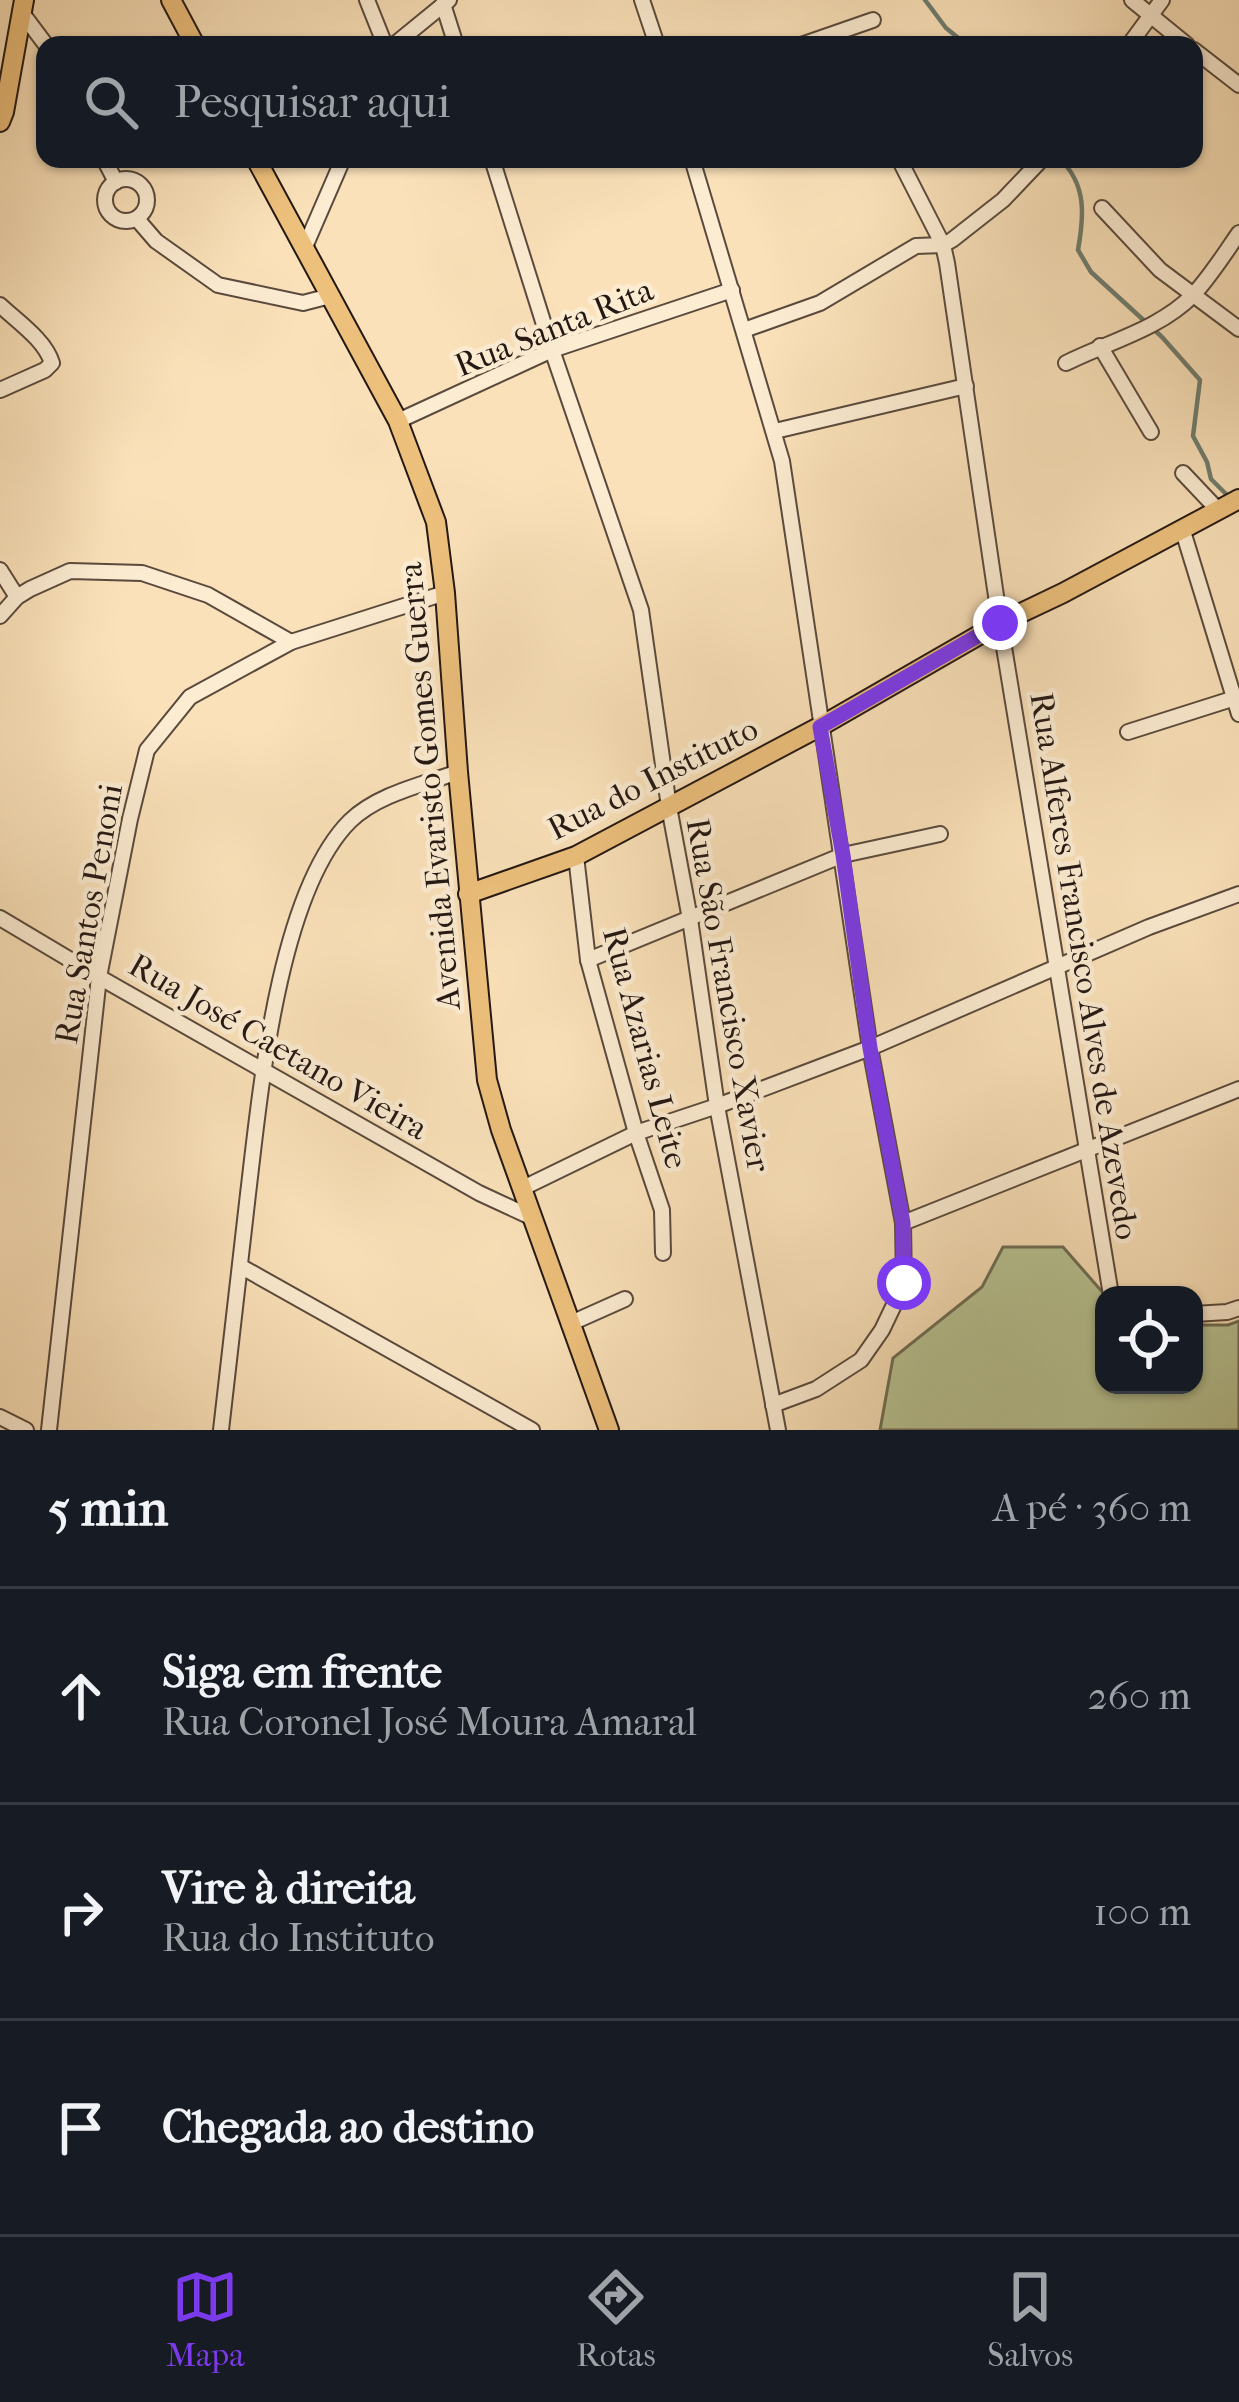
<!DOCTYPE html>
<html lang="pt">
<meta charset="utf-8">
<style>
:root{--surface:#171b24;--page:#242831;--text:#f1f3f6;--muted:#9ea1a6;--line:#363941;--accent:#7c3aed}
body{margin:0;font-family:"IM FELL French Canon",serif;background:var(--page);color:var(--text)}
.controls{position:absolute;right:36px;bottom:36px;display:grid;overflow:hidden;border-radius:24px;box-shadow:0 3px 9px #0004}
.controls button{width:108px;height:108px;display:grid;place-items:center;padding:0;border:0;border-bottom:3px solid var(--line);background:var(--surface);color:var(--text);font:60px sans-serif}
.stop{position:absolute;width:36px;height:36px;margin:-27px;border:9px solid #7c3aed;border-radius:50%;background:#fff}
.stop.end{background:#7c3aed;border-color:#fff;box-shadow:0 3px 12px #0008}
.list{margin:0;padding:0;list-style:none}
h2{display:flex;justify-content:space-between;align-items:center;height:156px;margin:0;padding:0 48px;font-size:51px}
h2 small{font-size:39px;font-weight:400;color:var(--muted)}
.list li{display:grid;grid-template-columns:78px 1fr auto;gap:36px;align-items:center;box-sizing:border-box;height:216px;padding:0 48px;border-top:3px solid var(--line)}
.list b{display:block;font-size:45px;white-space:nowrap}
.list p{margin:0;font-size:39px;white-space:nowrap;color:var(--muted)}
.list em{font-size:39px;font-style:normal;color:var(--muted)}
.icon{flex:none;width:66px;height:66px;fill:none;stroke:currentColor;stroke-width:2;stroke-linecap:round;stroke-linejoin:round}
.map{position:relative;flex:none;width:1239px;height:1430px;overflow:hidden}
.search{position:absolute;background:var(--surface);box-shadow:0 3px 9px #0004;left:36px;right:36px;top:36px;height:132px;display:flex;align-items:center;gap:30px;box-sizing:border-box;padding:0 42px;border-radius:24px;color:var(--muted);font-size:45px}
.sheet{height:804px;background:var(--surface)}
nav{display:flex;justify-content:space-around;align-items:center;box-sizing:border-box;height:168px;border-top:3px solid var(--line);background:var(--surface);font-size:33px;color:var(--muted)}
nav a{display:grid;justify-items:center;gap:6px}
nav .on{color:var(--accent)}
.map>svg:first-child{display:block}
.green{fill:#b8c494;stroke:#6e6e54;stroke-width:3}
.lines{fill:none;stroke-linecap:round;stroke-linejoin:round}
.stream{stroke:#6e7c6e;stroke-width:4.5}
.minor-casing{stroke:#5a4a3d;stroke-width:18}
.major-casing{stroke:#241814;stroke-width:22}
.minor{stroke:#fcecd2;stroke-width:14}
.major{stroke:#edc07c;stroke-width:18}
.route{stroke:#7c3aed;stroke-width:15}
.labels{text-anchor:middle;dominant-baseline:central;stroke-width:9;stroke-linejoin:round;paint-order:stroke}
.street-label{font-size:33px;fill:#241814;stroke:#fcecd2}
</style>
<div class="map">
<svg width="1239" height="1430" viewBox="0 0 1239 1430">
<rect width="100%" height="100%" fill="#fae1b9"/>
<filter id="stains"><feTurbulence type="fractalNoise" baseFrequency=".00167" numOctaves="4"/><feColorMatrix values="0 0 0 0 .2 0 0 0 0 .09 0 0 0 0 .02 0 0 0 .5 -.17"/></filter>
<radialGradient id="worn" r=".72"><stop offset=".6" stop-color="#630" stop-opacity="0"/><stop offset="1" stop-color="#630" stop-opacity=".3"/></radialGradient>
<path class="green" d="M 1003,1247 L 1063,1247 L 1105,1295 L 1104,1385 L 1194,1385 L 1194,1325 L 1228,1325 L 1239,1321 L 1239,1430 L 880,1430 L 893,1358 L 982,1287 Z"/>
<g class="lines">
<g class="stream">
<path d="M 925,0 L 946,28 L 967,45"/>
<path d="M 1060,159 C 1087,185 1084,216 1078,250 L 1091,272 L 1162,337 L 1200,380 L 1193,436 L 1207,462 L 1211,479 L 1231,499"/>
</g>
<defs>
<g id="minor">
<path d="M 367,0 L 385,45"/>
<path d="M 642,0 L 657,45"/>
<path d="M 1132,0 L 1187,45"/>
<path d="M 443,4 L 456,45"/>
<path d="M 22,13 L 46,45"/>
<path d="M 394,45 L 449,0"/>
<path d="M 801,45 L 873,20"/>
<path d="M 1129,45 L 1162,0"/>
<path d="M 1194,50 L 1239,85"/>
<path d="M 104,159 L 116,182"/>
<path d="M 492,159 L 552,350 L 641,610 L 669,807 L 690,919 L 717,1106 L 778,1430"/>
<path d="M 692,159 L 782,461 L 870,1048 L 903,1223 L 904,1284 L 882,1330 L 861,1360 L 816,1389 L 773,1405"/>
<path d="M 899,159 L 943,245 L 947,263 L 1000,623 L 1111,1295"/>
<circle cx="126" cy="200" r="21"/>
<path d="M 1102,208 L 1160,270 L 1239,329"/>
<path d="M 137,219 L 156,241 L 218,285 L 303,303 L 330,296"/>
<path d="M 304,249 L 343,159"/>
<path d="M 0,305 C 18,322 45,340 52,363 L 45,370 L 0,390"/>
<path d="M 744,330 L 820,303 L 916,246 L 943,245 L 952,240 L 1003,200 L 1042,159"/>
<path d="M 1100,346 L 1151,432"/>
<path d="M 1066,363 C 1108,342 1160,329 1193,295 C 1210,277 1225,253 1239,233"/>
<path d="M 398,421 L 552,350 L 732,290"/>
<path d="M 775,431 L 966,386"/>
<path d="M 1183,473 L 1218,510"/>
<path d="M 1182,528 L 1239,714"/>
<path d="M 0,570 L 17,597"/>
<path d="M 0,616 L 17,597 L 30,589 L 70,571 L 142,573 L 208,595 L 291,642"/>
<path d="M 1128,732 L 1235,698"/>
<path d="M 576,856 L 588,960 L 636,1133 L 662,1210 L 663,1253"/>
<path d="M 0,918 L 99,977 L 479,1193 L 533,1218"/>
<path d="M 588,960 L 843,855 L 940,834"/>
<path d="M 523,1188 L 636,1133 L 717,1106 L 870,1048 L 1149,927 L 1239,894"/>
<path d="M 903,1223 L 1239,1089"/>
<path d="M 240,1266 L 532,1430"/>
<path d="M 1194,1314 L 1227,1312 L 1239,1308"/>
<path d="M 569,1324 L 625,1299"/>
<path d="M 0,1417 L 26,1430"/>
<path d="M 49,1430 L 99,977 L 130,819 L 147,750 L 190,697 L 291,642 L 445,593"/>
<path d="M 221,1430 C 230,1351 239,1273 248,1194 C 260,1094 278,893 350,821 C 378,794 422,785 458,772"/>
</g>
<g id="major">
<path d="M 171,0 L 195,45"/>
<path d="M 0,122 L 4,112 L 24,0"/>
<path d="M 256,159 L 398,421 L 436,522 L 445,593 L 458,772 L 487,1080 L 501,1130 L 609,1430"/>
<path d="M 468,894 L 576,856 L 821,726 L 1000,623 L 1063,593 L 1239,499"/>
</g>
</defs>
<use href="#minor" class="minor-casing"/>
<use href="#major" class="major-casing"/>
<use href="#minor" class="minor"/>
<use href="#major" class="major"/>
</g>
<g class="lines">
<path class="route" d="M 904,1283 L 903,1223 L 870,1048 L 843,855 L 820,727 L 1000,623"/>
</g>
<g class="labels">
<g class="street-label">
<text transform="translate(554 328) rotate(-22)">Rua Santa Rita</text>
<text transform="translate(653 779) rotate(-27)">Rua do Instituto</text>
<text transform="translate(430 786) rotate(-95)">Avenida Evaristo Gomes Guerra</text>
<text transform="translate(89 914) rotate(-80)">Rua Santos Penoni</text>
<text transform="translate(1084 966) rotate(81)">Rua Alferes Francisco Alves de Azevedo</text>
<text transform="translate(728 995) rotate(80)">Rua São Francisco Xavier</text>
<text transform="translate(278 1047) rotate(30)">Rua José Caetano Vieira</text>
<text transform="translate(645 1048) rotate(75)">Rua Azarias Leite</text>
</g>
</g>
<rect width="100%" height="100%" filter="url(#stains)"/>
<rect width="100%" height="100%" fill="url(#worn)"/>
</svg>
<div class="controls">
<button><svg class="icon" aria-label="locate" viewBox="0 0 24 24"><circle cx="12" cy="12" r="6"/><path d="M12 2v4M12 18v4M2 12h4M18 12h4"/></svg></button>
</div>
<div class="stop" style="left:904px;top:1283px"></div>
<div class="stop end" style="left:1000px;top:623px"></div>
<div class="search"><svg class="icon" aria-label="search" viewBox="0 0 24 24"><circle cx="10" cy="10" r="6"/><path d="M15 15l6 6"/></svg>Pesquisar aqui</div>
</div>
<section class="sheet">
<h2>5 min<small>A pé · 360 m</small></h2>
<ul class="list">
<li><svg class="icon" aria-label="ahead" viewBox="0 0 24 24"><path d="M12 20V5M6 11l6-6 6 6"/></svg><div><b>Siga em frente</b><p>Rua Coronel José Moura Amaral</p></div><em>260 m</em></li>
<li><svg class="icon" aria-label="right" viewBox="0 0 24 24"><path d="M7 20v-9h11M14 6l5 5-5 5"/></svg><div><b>Vire à direita</b><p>Rua do Instituto</p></div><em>100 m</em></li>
<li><svg class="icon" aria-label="arrive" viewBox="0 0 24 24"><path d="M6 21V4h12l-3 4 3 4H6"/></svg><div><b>Chegada ao destino</b></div></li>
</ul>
</section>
<nav>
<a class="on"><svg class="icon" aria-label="map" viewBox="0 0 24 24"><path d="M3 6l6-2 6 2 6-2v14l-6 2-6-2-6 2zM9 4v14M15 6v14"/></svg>Mapa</a>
<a><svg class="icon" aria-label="directions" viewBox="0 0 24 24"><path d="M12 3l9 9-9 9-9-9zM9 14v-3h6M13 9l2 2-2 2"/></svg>Rotas</a>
<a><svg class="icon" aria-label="saved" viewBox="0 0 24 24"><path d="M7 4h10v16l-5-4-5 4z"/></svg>Salvos</a>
</nav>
